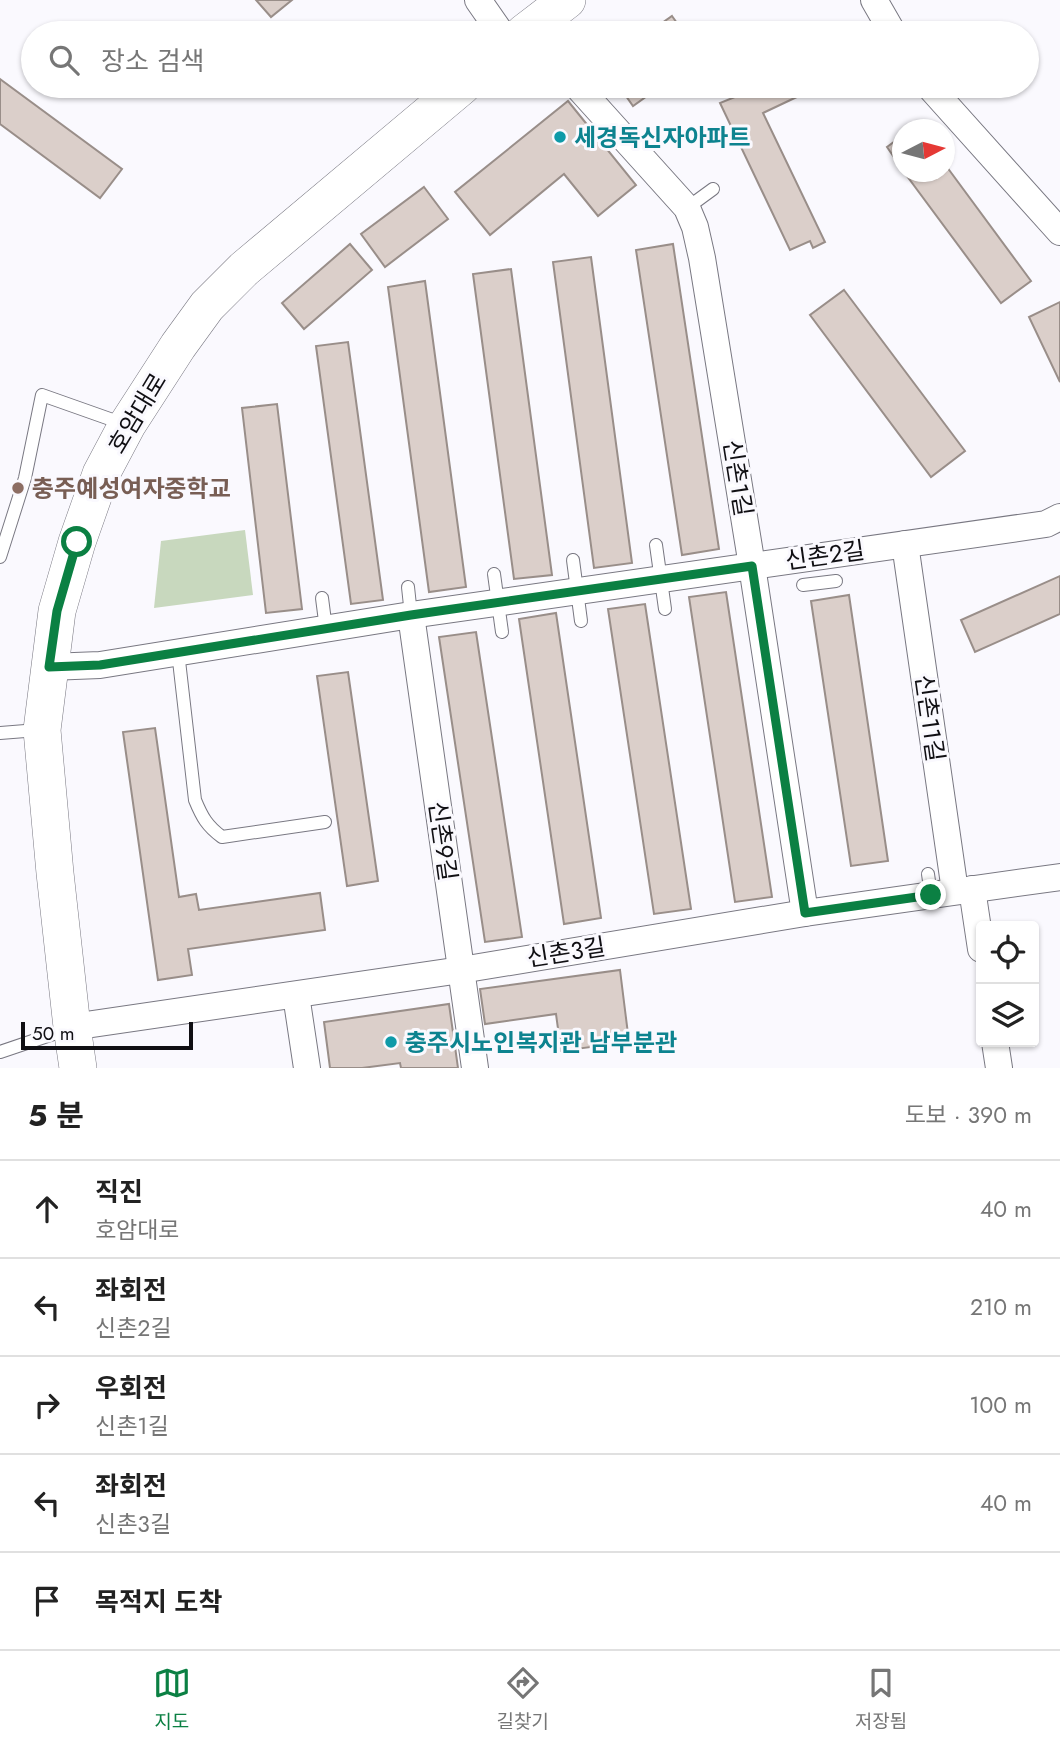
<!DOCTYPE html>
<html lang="ko">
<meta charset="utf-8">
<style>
:root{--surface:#fff;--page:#f6f6f6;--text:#222;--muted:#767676;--line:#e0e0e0;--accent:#0b8043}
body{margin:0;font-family:Jost,"Noto Sans KR",sans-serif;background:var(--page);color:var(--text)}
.controls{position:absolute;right:21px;bottom:21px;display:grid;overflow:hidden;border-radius:7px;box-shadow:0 2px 5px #0004}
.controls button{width:63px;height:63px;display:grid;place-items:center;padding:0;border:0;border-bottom:2px solid var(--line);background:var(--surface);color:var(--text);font:35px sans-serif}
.compass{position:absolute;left:892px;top:119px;width:63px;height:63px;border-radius:50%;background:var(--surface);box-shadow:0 2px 5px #0004;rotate:84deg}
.scale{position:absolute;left:21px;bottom:18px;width:172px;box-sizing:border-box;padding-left:7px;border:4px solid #100f13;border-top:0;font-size:19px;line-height:24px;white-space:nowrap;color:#100f13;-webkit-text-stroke:5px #faf9fe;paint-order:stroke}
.stop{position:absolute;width:21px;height:21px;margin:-16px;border:5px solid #0b8043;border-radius:50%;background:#fff}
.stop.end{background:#0b8043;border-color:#fff;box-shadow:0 2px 7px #0008}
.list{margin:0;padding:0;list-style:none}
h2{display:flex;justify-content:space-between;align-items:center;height:91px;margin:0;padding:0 28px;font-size:30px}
h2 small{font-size:23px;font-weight:400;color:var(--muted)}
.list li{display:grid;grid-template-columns:46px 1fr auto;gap:21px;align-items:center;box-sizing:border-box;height:98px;padding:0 28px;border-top:2px solid var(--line)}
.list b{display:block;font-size:26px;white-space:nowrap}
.list p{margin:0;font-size:23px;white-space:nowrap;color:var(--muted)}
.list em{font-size:23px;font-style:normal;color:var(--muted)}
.icon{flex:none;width:38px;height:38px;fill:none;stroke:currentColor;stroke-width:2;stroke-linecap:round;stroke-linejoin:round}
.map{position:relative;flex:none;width:1060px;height:1068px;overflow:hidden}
.search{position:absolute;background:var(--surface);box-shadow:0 2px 5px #0004;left:21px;right:21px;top:21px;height:77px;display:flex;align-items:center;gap:18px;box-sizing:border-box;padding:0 24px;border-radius:38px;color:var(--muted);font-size:26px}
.sheet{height:581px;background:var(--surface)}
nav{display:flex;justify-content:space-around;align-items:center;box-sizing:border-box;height:98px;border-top:2px solid var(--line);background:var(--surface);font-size:19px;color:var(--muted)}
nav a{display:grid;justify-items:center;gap:4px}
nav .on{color:var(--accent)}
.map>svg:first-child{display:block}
.green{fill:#c8d8be}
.building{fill:#dbcfca;stroke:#998e89;stroke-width:2}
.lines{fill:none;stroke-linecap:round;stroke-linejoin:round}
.lane-casing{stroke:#797882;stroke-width:14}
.street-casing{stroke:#797882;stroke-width:28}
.secondary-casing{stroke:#797882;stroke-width:38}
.lane{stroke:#fff;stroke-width:12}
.street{stroke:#fff;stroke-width:26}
.secondary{stroke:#fff;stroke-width:37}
.route{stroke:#0b8043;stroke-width:9}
.culture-dot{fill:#0f9aa8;stroke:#faf9fe;stroke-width:2.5}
.education-dot{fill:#8d6e63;stroke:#faf9fe;stroke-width:2.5}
.labels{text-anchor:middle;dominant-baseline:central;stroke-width:6;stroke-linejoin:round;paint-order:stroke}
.culture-label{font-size:24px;font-weight:bold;fill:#0d838f;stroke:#faf9fe;text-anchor:start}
.street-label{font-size:24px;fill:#100f13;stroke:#faf9fe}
.education-label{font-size:24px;font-weight:bold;fill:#785e54;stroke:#faf9fe;text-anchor:start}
</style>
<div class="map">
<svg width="1060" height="1068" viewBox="0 0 1060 1068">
<rect width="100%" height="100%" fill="#faf9fe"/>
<path class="green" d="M 245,530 L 253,595 L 154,608 L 161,541 Z"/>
<g class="building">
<path d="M 256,0 L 292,0 L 271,17 Z"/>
<path d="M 672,16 L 684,33 L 648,33 Z"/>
<path d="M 0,79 L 122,169 L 100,198 L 0,124 Z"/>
<path d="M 619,86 L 661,86 L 633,106 Z"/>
<path d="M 730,86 L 820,86 L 763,113 L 825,242 L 813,248 L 810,241 L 790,250 L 720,103 L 735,97 Z"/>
<path d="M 568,101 L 636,185 L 598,216 L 564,174 L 490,235 L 455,192 Z"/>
<path d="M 902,136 L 902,169 L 887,147 Z"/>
<path d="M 944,163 L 1031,281 L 1001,303 L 904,172 L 944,172 Z"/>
<path d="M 424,187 L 448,219 L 385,267 L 361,234 Z"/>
<path d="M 350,244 L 372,270 L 304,329 L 282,303 Z"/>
<path d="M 673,244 L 719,549 L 682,555 L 636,250 Z"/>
<path d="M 591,257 L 632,563 L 594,568 L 553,262 Z"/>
<path d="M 511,269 L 552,575 L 514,579 L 473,274 Z"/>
<path d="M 425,281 L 466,587 L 429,592 L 388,287 Z"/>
<path d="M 844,290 L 965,451 L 931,477 L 810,315 Z"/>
<path d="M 1060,302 L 1060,382 L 1029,317 Z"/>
<path d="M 348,342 L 383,600 L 351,604 L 316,346 Z"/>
<path d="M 277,404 L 302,609 L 266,613 L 242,408 Z"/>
<path d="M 1060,576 L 1060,614 L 975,652 L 961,620 Z"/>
<path d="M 726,592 L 772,897 L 735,902 L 689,597 Z"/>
<path d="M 849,595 L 888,861 L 851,866 L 811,601 Z"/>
<path d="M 645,604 L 691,909 L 654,914 L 608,609 Z"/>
<path d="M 556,613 L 601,918 L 564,924 L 519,619 Z"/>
<path d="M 476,632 L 522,937 L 485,942 L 439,637 Z"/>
<path d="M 348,672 L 378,881 L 347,886 L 317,676 Z"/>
<path d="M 155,728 L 179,897 L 196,894 L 199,910 L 320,893 L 325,930 L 188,949 L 192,975 L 158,980 L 123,732 Z"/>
<path d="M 620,970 L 629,1042 L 561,1051 L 556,1014 L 485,1024 L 480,989 Z"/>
<path d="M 449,1004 L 458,1068 L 401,1068 L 400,1063 L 362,1068 L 330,1068 L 324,1022 Z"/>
</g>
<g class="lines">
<defs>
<g id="lane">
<path d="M 687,208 L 713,189"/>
<path d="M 656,545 L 665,609"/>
<path d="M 0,557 L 25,478 L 42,395 L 124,424"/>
<path d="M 573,560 L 581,621"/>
<path d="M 494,574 L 502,632"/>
<path d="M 803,585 L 836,581"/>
<path d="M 408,587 L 411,615"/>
<path d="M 322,598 L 326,629"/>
<path d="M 178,652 L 195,800 C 202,817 207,826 222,837 L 325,822"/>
<path d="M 0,733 L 38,730"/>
<path d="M 928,874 L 931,895"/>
<path d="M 0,1052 L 68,1029"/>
</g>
<g id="street">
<path d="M 478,0 L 501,33"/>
<path d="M 874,0 L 893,33"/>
<path d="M 577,86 L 687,208 L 695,227 L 702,258 L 752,566 L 805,913"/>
<path d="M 929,86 L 1060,232"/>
<path d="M 905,544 L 955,891"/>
<path d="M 411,615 L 475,1068"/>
<path d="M 49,667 L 100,665 L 411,615 L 1046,524 L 1060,517"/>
<path d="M 972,889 L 981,949"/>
<path d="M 296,995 L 307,1068"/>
<path d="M 72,1027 L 461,970 L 805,913 L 1060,877"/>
<path d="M 995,1042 L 999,1068"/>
</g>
<g id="secondary">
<path d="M 524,33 L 567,0"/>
<path d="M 78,1068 L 72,1027 L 55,873 L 42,730 L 57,611 L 77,542 L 101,474 L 127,425 L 178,346 L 207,306 L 244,269 L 462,86"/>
</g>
</defs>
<use href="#lane" class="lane-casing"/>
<use href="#street" class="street-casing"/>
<use href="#secondary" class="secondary-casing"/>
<use href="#lane" class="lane"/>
<use href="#street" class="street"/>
<use href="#secondary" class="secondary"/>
</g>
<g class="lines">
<path class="route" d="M 77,542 L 57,611 L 49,667 L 100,665 L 411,615 L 752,566 L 805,913 L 931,895"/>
</g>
<g class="culture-dot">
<circle cx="560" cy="137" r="7"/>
<circle cx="391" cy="1042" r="7"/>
</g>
<circle class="education-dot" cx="18" cy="488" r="7"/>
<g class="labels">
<g class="culture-label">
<text x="574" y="137">세경독신자아파트</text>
<text x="405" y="1042">충주시노인복지관 남부분관</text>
</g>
<g class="street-label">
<text transform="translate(137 413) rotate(-59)">호암대로</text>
<text transform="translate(738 478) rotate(81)">신촌1길</text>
<text transform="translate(825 555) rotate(-8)">신촌2길</text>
<text transform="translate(930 718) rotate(82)">신촌11길</text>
<text transform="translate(443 841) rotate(82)">신촌9길</text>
<text transform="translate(566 952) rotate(-9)">신촌3길</text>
</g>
<g class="education-label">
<text x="32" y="488">충주예성여자중학교</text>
</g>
</g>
</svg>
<div class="controls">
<button><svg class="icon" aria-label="locate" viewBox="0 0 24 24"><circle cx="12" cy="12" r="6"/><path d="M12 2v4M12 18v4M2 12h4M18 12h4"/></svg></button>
<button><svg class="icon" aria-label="layers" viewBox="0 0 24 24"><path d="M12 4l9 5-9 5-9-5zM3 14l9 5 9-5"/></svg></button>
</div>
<svg class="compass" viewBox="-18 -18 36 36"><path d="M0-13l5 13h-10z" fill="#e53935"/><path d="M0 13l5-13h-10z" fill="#767676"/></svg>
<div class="scale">50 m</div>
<div class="stop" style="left:77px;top:542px"></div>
<div class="stop end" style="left:931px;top:895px"></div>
<div class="search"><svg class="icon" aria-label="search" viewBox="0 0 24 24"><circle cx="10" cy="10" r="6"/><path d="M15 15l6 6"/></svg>장소 검색</div>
</div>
<section class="sheet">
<h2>5 분<small>도보 · 390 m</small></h2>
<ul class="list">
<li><svg class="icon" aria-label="ahead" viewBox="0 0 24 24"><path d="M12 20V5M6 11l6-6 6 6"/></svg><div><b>직진</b><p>호암대로</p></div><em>40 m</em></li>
<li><svg class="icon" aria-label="left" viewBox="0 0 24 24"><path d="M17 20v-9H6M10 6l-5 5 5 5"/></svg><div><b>좌회전</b><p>신촌2길</p></div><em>210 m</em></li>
<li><svg class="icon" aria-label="right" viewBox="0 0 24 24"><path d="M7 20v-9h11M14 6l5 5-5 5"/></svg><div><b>우회전</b><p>신촌1길</p></div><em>100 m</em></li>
<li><svg class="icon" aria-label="left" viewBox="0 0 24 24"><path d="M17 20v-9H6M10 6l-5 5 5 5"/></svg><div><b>좌회전</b><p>신촌3길</p></div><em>40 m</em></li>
<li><svg class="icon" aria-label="arrive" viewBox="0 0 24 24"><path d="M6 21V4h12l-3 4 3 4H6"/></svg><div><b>목적지 도착</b></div></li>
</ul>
</section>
<nav>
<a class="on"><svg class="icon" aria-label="map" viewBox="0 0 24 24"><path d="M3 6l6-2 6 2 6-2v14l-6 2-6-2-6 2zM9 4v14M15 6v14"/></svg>지도</a>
<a><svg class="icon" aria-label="directions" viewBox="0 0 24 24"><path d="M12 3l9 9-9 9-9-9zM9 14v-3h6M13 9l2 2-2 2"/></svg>길찾기</a>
<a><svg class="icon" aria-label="saved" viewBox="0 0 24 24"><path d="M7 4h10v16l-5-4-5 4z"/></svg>저장됨</a>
</nav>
